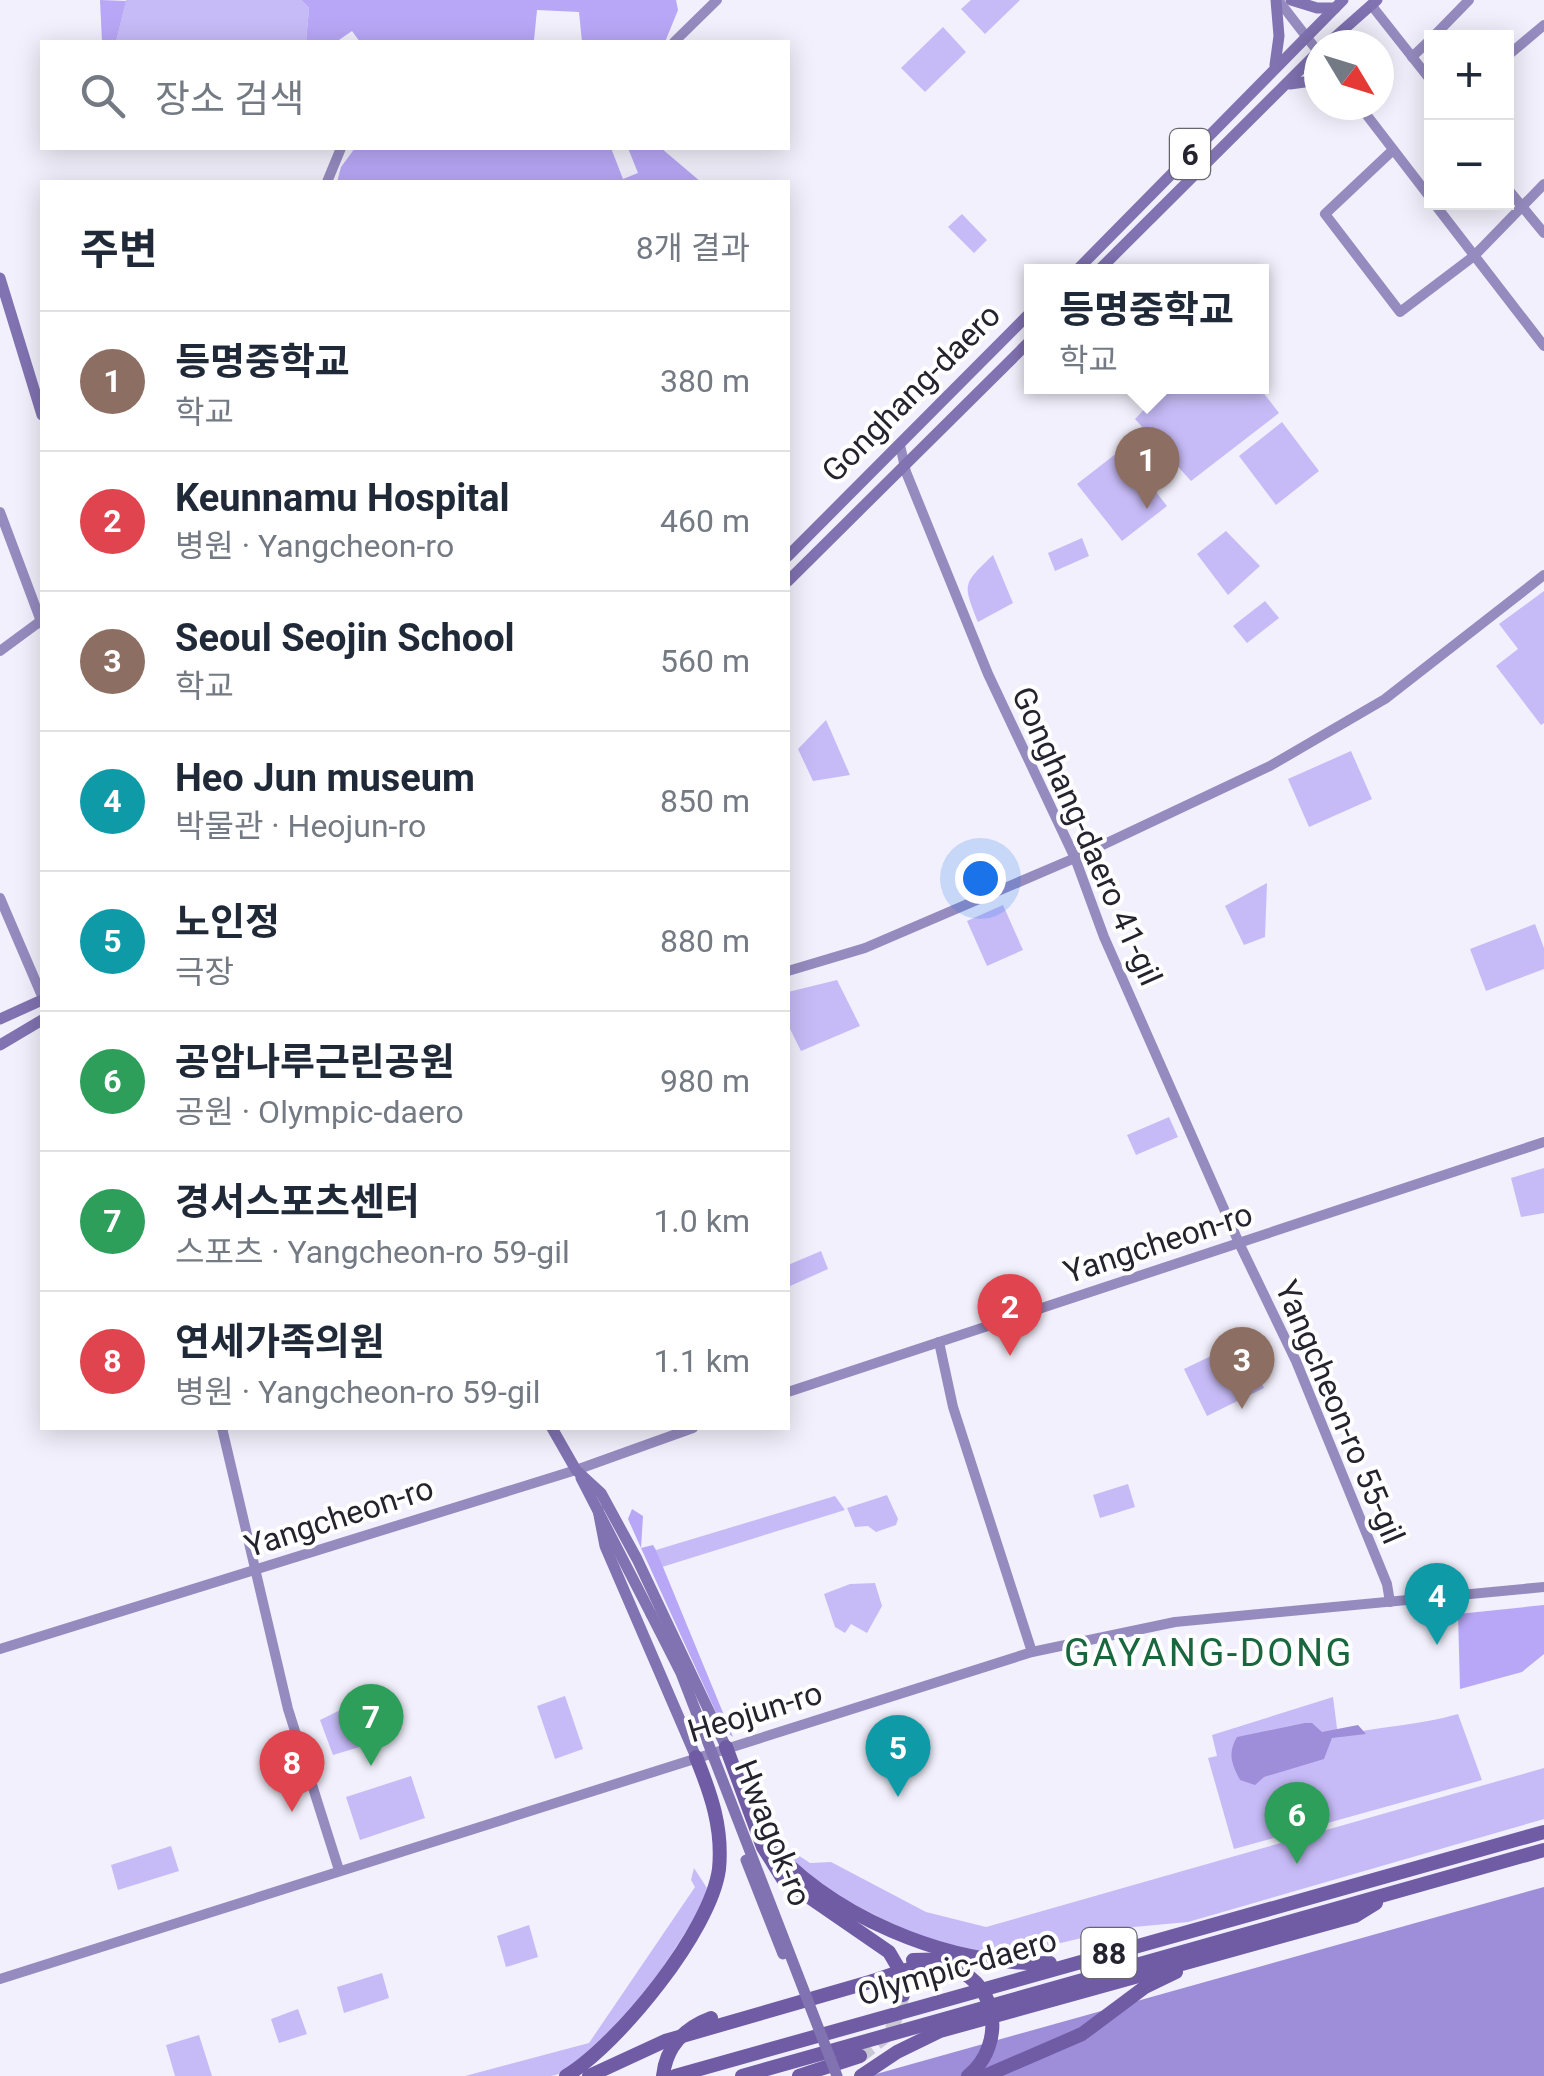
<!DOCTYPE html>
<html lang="ko">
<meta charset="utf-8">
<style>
:root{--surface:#fff;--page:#f6f6f7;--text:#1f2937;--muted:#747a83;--line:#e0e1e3;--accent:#d93025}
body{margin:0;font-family:Roboto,"Noto Sans KR",sans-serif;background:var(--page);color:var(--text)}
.controls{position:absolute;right:30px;top:30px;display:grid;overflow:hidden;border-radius:0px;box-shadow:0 5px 25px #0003}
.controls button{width:90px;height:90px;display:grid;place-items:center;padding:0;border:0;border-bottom:2px solid var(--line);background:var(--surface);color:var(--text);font:50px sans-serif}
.compass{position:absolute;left:1304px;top:30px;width:90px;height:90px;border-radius:50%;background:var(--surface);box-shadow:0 5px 25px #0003;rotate:128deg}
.you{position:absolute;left:980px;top:878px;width:35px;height:35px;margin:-25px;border:8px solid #fff;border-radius:50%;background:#1a73e8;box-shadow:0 0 0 15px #1a73e833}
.badge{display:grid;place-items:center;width:65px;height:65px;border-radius:50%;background:var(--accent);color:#fff;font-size:32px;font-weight:700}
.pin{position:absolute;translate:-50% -82px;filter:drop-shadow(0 2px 5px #0008)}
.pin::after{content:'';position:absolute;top:52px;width:35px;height:30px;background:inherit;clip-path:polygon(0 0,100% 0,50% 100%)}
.popup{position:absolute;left:1024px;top:264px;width:245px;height:130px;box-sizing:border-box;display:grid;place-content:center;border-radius:0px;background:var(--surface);filter:drop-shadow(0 2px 8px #0005);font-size:32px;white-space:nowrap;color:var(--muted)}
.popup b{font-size:38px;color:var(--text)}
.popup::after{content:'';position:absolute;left:50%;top:100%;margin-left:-20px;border:20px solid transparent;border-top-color:var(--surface)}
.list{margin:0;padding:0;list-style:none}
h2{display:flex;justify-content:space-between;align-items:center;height:130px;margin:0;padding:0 40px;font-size:42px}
h2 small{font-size:32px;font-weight:400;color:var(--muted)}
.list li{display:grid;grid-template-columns:65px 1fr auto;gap:30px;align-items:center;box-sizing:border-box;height:140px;padding:0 40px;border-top:2px solid var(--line)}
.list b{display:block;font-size:38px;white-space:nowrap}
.list p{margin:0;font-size:32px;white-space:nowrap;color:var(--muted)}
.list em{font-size:32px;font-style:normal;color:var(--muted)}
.icon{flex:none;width:55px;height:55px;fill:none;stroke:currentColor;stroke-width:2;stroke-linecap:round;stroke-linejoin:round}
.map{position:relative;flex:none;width:1544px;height:2076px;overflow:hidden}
.search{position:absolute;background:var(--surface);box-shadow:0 5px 25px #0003;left:40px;top:40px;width:750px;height:110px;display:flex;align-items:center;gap:25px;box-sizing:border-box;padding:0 35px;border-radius:0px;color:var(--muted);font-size:38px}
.panel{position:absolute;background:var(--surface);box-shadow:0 5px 25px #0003;left:40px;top:180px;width:750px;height:1250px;border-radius:0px}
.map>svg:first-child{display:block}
.green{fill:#c7bbf7}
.forest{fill:#b8a7f6}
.water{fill:#9e8dd9}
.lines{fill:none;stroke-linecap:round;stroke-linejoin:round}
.highway-tunnel{stroke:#c9c7d3;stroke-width:14;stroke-dasharray:14 7;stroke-linecap:butt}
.secondary{stroke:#968bbf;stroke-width:10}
.primary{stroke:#8172b1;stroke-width:11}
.highway{stroke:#6f5ca5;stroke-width:14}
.primary-bridge{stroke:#8172b1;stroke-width:11}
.highway-bridge{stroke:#6f5ca5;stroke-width:14}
.labels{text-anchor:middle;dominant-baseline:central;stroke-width:8;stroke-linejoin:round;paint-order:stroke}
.shield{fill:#fff;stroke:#66656d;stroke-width:2.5}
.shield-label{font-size:30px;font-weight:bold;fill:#25232e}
.street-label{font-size:32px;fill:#25232e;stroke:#fff}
.quarter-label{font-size:38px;letter-spacing:2.5px;fill:#19673e;stroke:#fff}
</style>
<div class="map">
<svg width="1544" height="2076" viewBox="0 0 1544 2076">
<rect width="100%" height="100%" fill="#f2f0fc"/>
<g class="green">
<path d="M 126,0 L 301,0 L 309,8 L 306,42 L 116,42 Z"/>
<path d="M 971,0 L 1020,0 L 985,34 L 961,9 Z"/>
<path d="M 943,27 L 966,52 L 925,92 L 901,68 Z"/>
<path d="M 962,214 L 987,240 L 974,253 L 948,227 Z"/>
<path d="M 1166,386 L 1259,387 L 1279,413 L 1191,481 L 1135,419 Z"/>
<path d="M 1282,422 L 1319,471 L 1276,505 L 1239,456 Z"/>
<path d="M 1122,449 L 1167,506 L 1122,541 L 1077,484 Z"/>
<path d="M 1226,531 L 1260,566 L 1228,595 L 1197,554 Z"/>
<path d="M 1082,538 L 1089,556 L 1055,571 L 1048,553 Z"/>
<path d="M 993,555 L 1013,603 L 978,622 C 963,583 962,585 993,555 Z"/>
<path d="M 1544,591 L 1544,723 L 1541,725 L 1496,666 L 1518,649 L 1499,624 Z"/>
<path d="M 1265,601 L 1279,618 L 1247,643 L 1233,626 Z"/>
<path d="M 826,720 L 850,775 L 813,781 L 798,749 Z"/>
<path d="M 1351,751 L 1372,799 L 1309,827 L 1288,779 Z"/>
<path d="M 1267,883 L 1265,937 L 1244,945 L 1225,906 Z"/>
<path d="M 1003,905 L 1023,950 L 987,966 L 967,921 Z"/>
<path d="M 1535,924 L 1544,948 L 1544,969 L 1486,991 L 1470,949 Z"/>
<path d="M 837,980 L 860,1026 L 801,1051 L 788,1025 L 788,992 Z"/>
<path d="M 1169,1117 L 1178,1137 L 1136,1155 L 1127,1135 Z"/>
<path d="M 1544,1168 L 1544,1213 L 1521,1217 L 1511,1178 Z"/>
<path d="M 821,1251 L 828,1269 L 788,1287 L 788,1265 Z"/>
<path d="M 1242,1341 L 1264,1388 L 1207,1416 L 1184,1369 Z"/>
<path d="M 1128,1484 L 1135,1507 L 1100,1518 L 1093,1495 Z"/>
<path d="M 887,1495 L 898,1519 L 896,1525 L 876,1532 L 868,1526 L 855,1527 L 847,1508 Z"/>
<path d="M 835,1496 L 845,1510 L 662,1567 L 656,1550 Z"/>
<path d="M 875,1583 L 882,1606 L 867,1633 L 851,1624 L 845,1633 L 835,1627 L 824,1594 L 850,1584 Z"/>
<path d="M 381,1690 L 393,1737 L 333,1755 L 320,1720 Z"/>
<path d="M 565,1696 L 583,1749 L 555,1759 L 537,1706 Z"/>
<path d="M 1333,1697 L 1338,1736 C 1378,1726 1418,1726 1458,1714 L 1482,1780 L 1234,1849 L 1208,1758 L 1217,1756 L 1212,1735 Z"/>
<path d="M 1544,1768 L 1544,1819 L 1188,1922 L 1123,1928 L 998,1958 L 908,1932 L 811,1882 L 780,1852 L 781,1844 L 810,1863 L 831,1862 L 926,1912 L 986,1927 Z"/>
<path d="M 411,1776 L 425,1818 L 360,1840 L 346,1797 Z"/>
<path d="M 171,1846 L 179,1871 L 118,1890 L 111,1865 Z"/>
<path d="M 694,1868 L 707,1888 L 703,1903 C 679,1945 602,2069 551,2076 C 524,2076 493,2076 465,2076 L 589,2043 L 695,1887 L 691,1880 Z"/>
<path d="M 529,1925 L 538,1957 L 506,1967 L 497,1936 Z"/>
<path d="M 382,1973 L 389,1998 L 344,2013 L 337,1987 Z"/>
<path d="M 298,2009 L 307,2034 L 279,2043 L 271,2019 Z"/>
<path d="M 199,2035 L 212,2076 L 175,2076 L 166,2045 Z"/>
</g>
<g class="forest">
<path d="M 100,0 L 126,1 L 116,42 L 102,42 Z"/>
<path d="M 301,0 L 676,0 L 678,10 L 665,42 L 582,42 L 579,12 L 537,10 L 534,40 L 525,42 L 360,42 L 352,31 L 336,42 L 306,42 L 309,8 Z"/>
<path d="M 355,148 L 611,148 L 623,179 L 638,173 L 628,148 L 661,148 L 701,182 L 337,182 L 341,167 Z"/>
<path d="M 632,1509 L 643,1516 L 641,1548 L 653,1545 L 656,1550 L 733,1737 L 724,1730 L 641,1548 L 628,1519 Z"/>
<path d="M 1544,1605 L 1544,1654 L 1522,1672 L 1460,1689 L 1458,1614 Z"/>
</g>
<g class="water">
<path d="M 1305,1723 L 1312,1723 L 1322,1732 L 1358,1725 L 1366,1734 L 1332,1738 L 1324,1759 L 1264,1777 L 1255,1785 L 1240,1780 C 1232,1764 1227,1754 1237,1737 Z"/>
<path d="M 1544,1887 L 1544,2076 L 869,2076 Z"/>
</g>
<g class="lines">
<path class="highway-tunnel" d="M 860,2056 L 891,2032 L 903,1995"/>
<g class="secondary">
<path d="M 1278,0 L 1319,53"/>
<path d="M 1372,6 L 1432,82"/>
<path d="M 1432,38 L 1469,0"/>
<path d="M 674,42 L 717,0"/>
<path d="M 1412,57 L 1432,38"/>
<path d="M 1506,57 L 1544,25"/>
<path d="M 1359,105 L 1432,200"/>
<path d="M 1393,150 L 1325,214 L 1400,312 L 1474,256 L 1544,184"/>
<path d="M 327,182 L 341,148"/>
<path d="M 1506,187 L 1544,233"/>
<path d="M 1433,202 L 1544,346"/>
<path d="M 900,445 L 906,472 L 988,674 L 1075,858 L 1104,937 L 1239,1243 L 1296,1361 L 1387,1584 L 1390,1602"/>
<path d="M 0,512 L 42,624"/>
<path d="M 0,651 L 42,620"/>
<path d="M 0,898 L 42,996"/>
<path d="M 788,971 L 865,948 L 1075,858 L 1270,766 L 1385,699 L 1544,575"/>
<path d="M 939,1342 L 953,1407 L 1032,1652"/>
<path d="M 788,1392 L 1544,1142"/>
<path d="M 222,1428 L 288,1709 L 339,1870"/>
<path d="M 0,1649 L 576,1470 L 693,1428"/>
<path d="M 0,1979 L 1032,1652 L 1175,1622 L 1544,1587"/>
</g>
<g class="primary">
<path d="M 1291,0 L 1317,8 L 1335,8"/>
<path d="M 1326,45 L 1377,0"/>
<path d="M 1275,65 L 1279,36 L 1276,0"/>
<path d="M 1290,84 L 1319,80"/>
<path d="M 1075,272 L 1343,0"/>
<path d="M 1097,272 L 1319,51"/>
<path d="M 0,278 L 42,415"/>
<path d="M 788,556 L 1032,311"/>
<path d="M 788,581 L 1032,339"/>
<path d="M 0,1019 L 42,1000"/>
<path d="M 0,1045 L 42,1020"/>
<path d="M 552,1428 L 576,1470 L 601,1493 L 637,1559 L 726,1747"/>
<path d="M 581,1478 L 651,1614"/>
<path d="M 598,1510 L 605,1546 L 696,1757"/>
</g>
<g class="highway">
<path d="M 726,1747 L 763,1847 L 783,1879 L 889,1952 L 899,1969 L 903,1995"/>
<path d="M 761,1836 C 827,1916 946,1966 1050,1963"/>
<path d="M 913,1960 L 957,1959"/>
<path d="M 566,2076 C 619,2044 711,1930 719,1869 C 723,1828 711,1794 696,1757"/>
<path d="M 589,2076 L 665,2041 L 873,1981"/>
<path d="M 675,2076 L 1544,1832"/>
<path d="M 742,2076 L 1544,1850"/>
<path d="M 799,2076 L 860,2056"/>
<path d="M 861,2076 L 897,2052 L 940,2031 L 1355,1916 L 1376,1903"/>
<path d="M 985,2076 L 1082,2034 L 1145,1987 L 1176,1972"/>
</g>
<g class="primary-bridge">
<path d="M 651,1614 L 681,1673 L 837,2076"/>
<path d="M 746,1860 L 783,1954"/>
</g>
<g class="highway-bridge">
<path d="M 873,1981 C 894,1974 920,1963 943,1966 C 998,1975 1008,2044 968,2076"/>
<path d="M 663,2076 C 666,2047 684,2028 711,2018"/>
</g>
</g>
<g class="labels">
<g class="shield">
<rect x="1170" y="129" width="40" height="50" rx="8"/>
<rect x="1081.5" y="1928" width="55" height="50" rx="8"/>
</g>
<g class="shield-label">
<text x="1190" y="154">6</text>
<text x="1109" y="1953">88</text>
</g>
<g class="street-label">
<text transform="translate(911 393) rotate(-45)">Gonghang-daero</text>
<text transform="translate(1087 836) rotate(66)">Gonghang-daero 41-gil</text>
<text transform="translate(1158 1243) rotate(-18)">Yangcheon-ro</text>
<text transform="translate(1340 1412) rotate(67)">Yangcheon-ro 55-gil</text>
<text transform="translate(339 1517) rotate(-18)">Yangcheon-ro</text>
<text transform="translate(755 1712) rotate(-17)">Heojun-ro</text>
<text transform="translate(773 1833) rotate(68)">Hwagok-ro</text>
<text transform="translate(957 1967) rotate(-16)">Olympic-daero</text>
</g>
<g class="quarter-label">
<text x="1209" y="1653">GAYANG-DONG</text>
</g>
</g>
</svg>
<div class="controls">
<button>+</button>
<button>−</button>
</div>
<svg class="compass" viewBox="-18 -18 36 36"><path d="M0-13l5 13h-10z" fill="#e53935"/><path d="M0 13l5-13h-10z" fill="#747a83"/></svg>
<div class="you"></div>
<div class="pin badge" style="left:1147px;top:509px;background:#8d6e63">1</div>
<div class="popup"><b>등명중학교</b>학교</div>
<div class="pin badge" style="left:1010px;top:1356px;background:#e0444e">2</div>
<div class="pin badge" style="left:1242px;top:1409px;background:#8d6e63">3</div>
<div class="pin badge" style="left:1437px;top:1645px;background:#0f9aa8">4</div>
<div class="pin badge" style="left:898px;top:1797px;background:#0f9aa8">5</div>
<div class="pin badge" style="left:1297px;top:1864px;background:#2e9e5b">6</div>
<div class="pin badge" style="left:371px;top:1766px;background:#2e9e5b">7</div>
<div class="pin badge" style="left:292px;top:1812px;background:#e0444e">8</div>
<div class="search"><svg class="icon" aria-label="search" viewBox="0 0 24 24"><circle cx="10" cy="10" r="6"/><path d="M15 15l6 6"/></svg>장소 검색</div>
<section class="panel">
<h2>주변<small>8개 결과</small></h2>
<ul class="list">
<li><span class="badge" style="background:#8d6e63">1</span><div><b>등명중학교</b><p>학교</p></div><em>380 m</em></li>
<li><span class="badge" style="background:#e0444e">2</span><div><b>Keunnamu Hospital</b><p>병원 · Yangcheon-ro</p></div><em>460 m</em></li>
<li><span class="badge" style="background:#8d6e63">3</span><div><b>Seoul Seojin School</b><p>학교</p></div><em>560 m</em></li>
<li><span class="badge" style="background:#0f9aa8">4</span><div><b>Heo Jun museum</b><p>박물관 · Heojun-ro</p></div><em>850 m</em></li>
<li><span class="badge" style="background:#0f9aa8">5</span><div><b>노인정</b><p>극장</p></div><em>880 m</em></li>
<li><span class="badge" style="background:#2e9e5b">6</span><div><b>공암나루근린공원</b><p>공원 · Olympic-daero</p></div><em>980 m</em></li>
<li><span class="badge" style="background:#2e9e5b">7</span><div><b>경서스포츠센터</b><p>스포츠 · Yangcheon-ro 59-gil</p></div><em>1.0 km</em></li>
<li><span class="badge" style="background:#e0444e">8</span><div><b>연세가족의원</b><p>병원 · Yangcheon-ro 59-gil</p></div><em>1.1 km</em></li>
</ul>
</section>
</div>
